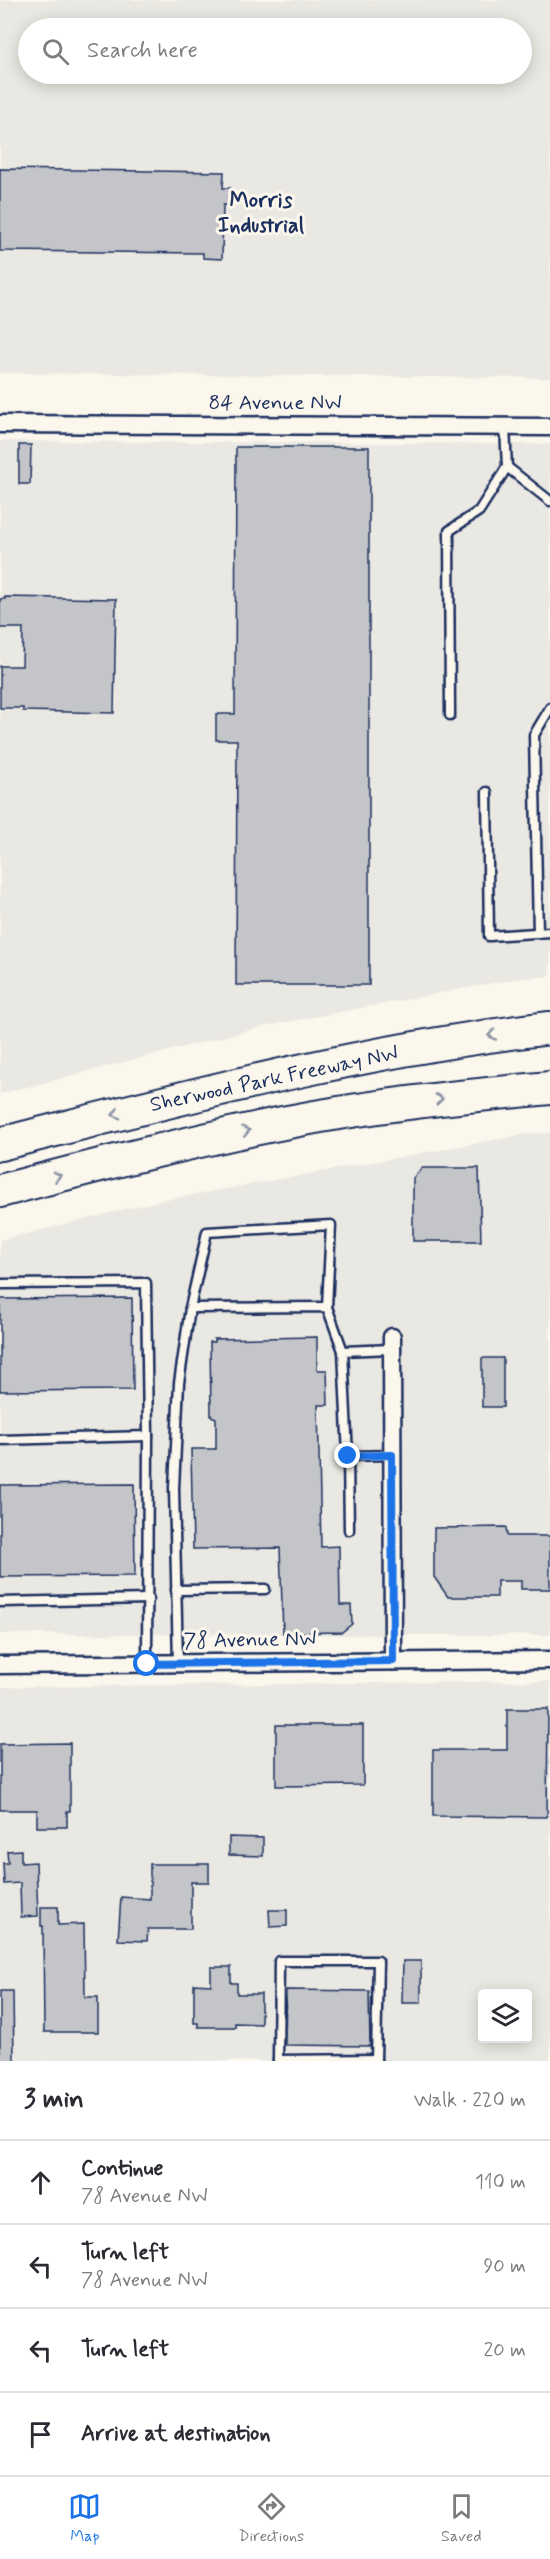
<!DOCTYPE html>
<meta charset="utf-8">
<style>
:root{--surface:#fff;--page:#f7f7f7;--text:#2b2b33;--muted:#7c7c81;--line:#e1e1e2;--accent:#1a73e8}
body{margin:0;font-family:Mynerve,sans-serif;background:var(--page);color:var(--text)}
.controls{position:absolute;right:18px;bottom:18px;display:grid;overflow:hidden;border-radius:6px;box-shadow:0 3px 15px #0003}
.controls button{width:54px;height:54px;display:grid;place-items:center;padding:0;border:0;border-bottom:2px solid var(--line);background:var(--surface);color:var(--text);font:30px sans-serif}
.stop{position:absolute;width:18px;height:18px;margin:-14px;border:4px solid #1a73e8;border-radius:50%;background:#fff}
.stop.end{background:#1a73e8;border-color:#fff;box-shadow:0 2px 6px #0008}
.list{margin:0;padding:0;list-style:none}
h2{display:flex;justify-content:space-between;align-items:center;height:78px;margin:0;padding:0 24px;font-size:26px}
h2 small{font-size:20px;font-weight:400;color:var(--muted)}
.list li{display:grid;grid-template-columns:39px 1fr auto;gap:18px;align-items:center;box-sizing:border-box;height:84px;padding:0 24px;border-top:2px solid var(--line)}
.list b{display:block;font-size:22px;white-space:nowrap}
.list p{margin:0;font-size:20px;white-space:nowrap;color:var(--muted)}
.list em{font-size:20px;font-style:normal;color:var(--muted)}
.icon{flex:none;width:33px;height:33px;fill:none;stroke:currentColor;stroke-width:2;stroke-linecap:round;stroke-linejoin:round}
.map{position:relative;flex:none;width:550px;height:2061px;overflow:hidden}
.search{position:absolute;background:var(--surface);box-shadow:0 3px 15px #0003;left:18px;right:18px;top:18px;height:66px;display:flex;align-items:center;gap:15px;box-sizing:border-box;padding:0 21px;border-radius:33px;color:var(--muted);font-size:22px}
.sheet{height:414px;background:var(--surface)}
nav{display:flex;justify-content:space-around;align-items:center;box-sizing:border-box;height:84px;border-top:2px solid var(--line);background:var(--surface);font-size:16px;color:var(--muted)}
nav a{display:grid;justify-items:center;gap:3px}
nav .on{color:var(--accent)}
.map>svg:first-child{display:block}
.built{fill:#eae8e2;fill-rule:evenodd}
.building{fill:#c3c5c9;stroke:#1b2f5e;stroke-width:1.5}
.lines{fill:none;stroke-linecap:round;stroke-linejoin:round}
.lane-casing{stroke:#1b2f5e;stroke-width:13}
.street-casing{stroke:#1b2f5e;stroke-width:21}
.highway-casing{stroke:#1b2f5e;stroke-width:36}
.lane{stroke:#fbf7ec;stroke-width:8}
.street{stroke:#fbf7ec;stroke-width:16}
.highway{stroke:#fbf7ec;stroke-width:32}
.oneway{stroke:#8b93a5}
.route{stroke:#1a73e8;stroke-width:8}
.labels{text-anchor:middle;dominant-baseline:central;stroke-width:6;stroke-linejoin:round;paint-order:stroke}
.street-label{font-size:21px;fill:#1b2f5e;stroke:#fbf7ec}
.neighbourhood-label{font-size:22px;font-weight:bold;fill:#1b2f5e;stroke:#fbf7ec}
</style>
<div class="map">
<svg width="550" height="2061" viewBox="0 0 550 2061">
<rect width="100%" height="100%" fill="#fbf7ec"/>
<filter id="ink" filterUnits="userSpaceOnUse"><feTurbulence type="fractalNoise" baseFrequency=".0167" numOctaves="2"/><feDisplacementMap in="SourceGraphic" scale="12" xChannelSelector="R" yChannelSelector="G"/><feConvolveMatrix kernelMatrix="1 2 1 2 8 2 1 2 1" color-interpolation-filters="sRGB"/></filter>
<g filter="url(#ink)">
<g class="built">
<path d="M 0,0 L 550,0 L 550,378 L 0,373 ZM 28,28 L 522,28 L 522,74 L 28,74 Z"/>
<path d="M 0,441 L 550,444 L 550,976 L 515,979 L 266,1026 L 0,1094 Z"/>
<path d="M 550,1133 L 550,1635 L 0,1634 L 0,1240 L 159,1201 L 526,1134 Z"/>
<path d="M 550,1681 L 550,2061 L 0,2061 L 0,1687 ZM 482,1994 L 528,1994 L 528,2038 L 482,2038 Z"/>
</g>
<g class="building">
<path d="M 0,169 L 224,172 L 223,188 L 231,188 L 231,205 L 223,205 L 222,259 L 203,258 L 203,253 L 0,251 Z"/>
<path d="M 19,445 L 31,445 L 30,484 L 19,484 Z"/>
<path d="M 236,447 L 369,447 L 369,985 L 236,985 L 237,740 L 216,740 L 216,714 L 235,714 Z"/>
<path d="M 5,597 L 116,599 L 114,713 L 23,711 L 23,708 L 0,708 L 0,666 L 22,666 L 23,628 L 0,628 L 0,599 L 5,599 Z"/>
<path d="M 422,1168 L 479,1168 L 481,1241 L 413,1241 L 413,1178 Z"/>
<path d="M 132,1298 L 133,1390 L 0,1391 L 0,1299 Z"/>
<path d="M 317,1337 L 317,1370 L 327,1370 L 328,1405 L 318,1405 L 321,1547 L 339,1546 L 340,1605 L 351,1605 L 352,1624 L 342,1632 L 283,1633 L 280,1548 L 193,1549 L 191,1449 L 216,1449 L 216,1418 L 211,1416 L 210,1342 L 214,1342 L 214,1339 Z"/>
<rect x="482" y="1358" width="21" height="49"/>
<path d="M 134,1484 L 135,1576 L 0,1577 L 0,1485 Z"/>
<path d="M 506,1527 L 507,1536 L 550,1536 L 550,1589 L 521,1589 L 521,1581 L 497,1581 L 497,1597 L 448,1597 L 434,1577 L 434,1528 Z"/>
<path d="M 507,1709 L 548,1709 L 547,1817 L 433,1816 L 433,1750 L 507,1750 Z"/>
<path d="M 276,1725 L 363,1725 L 363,1785 L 276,1786 Z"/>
<path d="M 70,1743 L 70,1811 L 67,1811 L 67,1827 L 37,1827 L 37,1810 L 0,1810 L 0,1744 Z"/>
<path d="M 229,1837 L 263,1838 L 263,1856 L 229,1855 Z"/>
<path d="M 21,1850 L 21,1863 L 36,1862 L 38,1916 L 21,1917 L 20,1883 L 4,1884 L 3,1863 L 8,1863 L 7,1851 Z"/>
<path d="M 150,1864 L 209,1864 L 209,1882 L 191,1882 L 191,1929 L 148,1929 L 147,1941 L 118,1940 L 121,1897 L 150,1899 Z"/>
<path d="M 41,1907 L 58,1907 L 58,1925 L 84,1924 L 85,1997 L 98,1997 L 98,2032 L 44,2032 L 43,1926 L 41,1926 Z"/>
<path d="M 269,1910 L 287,1910 L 287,1926 L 270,1927 Z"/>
<path d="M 403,1961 L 421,1961 L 421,2003 L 402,2003 Z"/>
<path d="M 211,1967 L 231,1967 L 231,1983 L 237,1983 L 237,1994 L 261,1994 L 261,2024 L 235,2023 L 235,2027 L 198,2027 L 198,2023 L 194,2023 L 194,1984 L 211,1985 Z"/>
<path d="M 286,1990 L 369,1991 L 370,2046 L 285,2045 Z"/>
<path d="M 0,1991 L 13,1991 L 14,2061 L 0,2061 Z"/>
</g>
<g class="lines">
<defs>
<g id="lane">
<path d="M 507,467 L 550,501"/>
<path d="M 450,715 L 449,531 L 479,511 L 507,467 L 505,427"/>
<path d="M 487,792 L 489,936 L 550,932"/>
<path d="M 538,933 L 534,735 L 550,708"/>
<path d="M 0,1284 L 146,1283 L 148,1436 L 0,1440"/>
<path d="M 190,1308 L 207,1232 L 331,1225 L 327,1307"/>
<path d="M 348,1456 L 343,1351 L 392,1349"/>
<path d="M 349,1530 L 348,1456 L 392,1455"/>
<path d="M 176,1590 L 265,1589"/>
<path d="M 0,1602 L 149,1599"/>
<path d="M 178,1663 L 174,1488 L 179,1383 L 190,1308 L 327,1307 L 343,1351"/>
<path d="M 147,1664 L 148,1436"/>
<path d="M 278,2060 L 376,2059"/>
<path d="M 278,2061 L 279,1961 L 378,1961 L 376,2061"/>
</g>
<g id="street">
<path d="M 0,424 L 550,427"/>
<path d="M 392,1337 L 393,1661"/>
<path d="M 0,1665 L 550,1660"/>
</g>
<g id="highway">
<path d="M 0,1144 C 181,1098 364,1049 550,1028"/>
<path d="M 0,1191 C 95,1166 191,1141 288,1122 C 375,1105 462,1096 550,1088"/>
</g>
</defs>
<use href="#lane" class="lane-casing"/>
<use href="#street" class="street-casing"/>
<use href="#highway" class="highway-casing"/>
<use href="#lane" class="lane"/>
<use href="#street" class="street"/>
<use href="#highway" class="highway"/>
</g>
<defs><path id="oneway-chevron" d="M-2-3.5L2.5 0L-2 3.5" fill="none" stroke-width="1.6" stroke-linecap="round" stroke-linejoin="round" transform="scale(1.5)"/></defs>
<g class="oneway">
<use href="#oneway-chevron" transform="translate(492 1035) rotate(170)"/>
<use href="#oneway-chevron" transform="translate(439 1099) rotate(-7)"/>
<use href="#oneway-chevron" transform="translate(116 1114) rotate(166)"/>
<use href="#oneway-chevron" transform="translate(246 1131) rotate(-12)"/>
<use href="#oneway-chevron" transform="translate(57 1176) rotate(-14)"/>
</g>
</g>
<g class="lines" filter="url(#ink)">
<path class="route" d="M 147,1664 L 393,1661 L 392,1455 L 348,1456"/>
</g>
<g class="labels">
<g class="street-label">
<text x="275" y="403">84 Avenue NW</text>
<text transform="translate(274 1079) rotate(-12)">Sherwood Park Freeway NW</text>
<text transform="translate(250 1640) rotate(-1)">78 Avenue NW</text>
</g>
<g class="neighbourhood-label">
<text x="261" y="201">Morris<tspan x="261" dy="25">Industrial</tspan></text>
</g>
</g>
</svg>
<div class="controls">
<button><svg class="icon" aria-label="layers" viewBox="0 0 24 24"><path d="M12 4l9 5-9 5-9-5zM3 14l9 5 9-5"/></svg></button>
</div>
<div class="stop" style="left:147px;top:1664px"></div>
<div class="stop end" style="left:348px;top:1456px"></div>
<div class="search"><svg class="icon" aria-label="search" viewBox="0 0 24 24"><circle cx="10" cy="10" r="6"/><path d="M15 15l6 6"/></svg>Search here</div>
</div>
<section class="sheet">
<h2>3 min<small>Walk · 220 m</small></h2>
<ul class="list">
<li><svg class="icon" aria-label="ahead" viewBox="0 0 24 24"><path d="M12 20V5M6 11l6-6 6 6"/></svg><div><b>Continue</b><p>78 Avenue NW</p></div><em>110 m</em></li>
<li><svg class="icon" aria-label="left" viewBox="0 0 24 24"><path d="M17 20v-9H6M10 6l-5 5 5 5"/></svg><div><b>Turn left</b><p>78 Avenue NW</p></div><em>90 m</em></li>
<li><svg class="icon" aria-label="left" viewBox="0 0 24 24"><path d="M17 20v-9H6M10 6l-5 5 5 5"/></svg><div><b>Turn left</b></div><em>20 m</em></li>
<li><svg class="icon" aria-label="arrive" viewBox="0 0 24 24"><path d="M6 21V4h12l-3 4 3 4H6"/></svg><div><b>Arrive at destination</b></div></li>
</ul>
</section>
<nav>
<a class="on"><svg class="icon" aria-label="map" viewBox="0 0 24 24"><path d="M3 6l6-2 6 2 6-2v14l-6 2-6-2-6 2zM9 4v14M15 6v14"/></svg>Map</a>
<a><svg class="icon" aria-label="directions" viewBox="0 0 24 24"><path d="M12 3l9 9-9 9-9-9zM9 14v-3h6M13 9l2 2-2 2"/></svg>Directions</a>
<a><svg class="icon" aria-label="saved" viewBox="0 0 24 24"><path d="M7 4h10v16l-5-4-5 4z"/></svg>Saved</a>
</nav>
